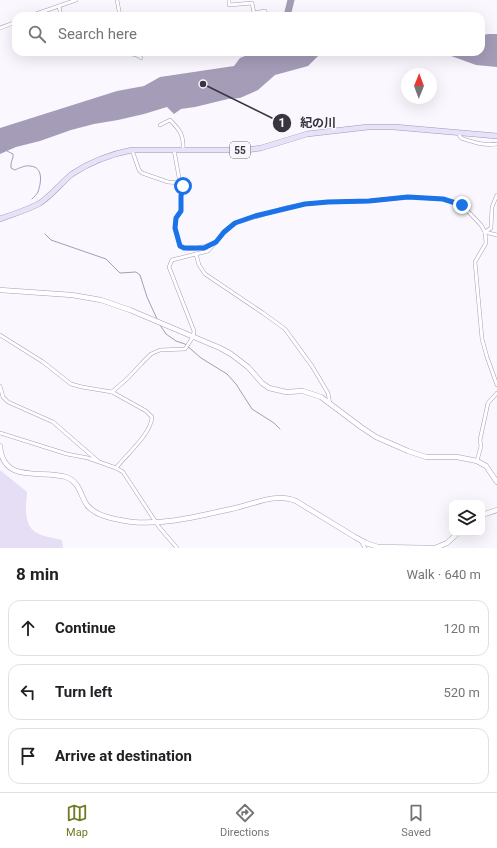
<!DOCTYPE html>
<meta charset="utf-8">
<style>
:root{--surface:#fff;--page:#f2f2f2;--text:#202124;--muted:#757577;--line:#e0e0e0;--accent:#737821}
body{margin:0;font-family:Roboto,"Noto Sans JP",sans-serif;background:var(--page);color:var(--text)}
.controls{position:absolute;right:12px;bottom:12px;display:grid;overflow:hidden;border-radius:8px;box-shadow:0 4px 16px #0002}
.controls button{width:36px;height:36px;display:grid;place-items:center;padding:0;border:0;border-bottom:1px solid var(--line);background:var(--surface);color:var(--text);font:20px sans-serif}
.compass{position:absolute;left:401px;top:68px;width:36px;height:36px;border-radius:50%;background:var(--surface);box-shadow:0 4px 16px #0002;rotate:1deg}
.stop{position:absolute;width:12px;height:12px;margin:-9px;border:3px solid #1a73e8;border-radius:50%;background:#fff}
.stop.end{background:#1a73e8;border-color:#fff;box-shadow:0 1px 4px #0008}
.list{margin:0;padding:0;list-style:none}
h2{display:flex;justify-content:space-between;align-items:center;height:52px;margin:0;padding:0 16px;font-size:17px}
h2 small{font-size:13px;font-weight:400;color:var(--muted)}
.list li{display:grid;grid-template-columns:26px 1fr auto;gap:12px;align-items:center;box-sizing:border-box;height:56px;margin:0 8px 8px;padding:0 8px;border:1px solid var(--line);border-radius:12px}
.list b{display:block;font-size:15px;white-space:nowrap}
.list em{font-size:13px;font-style:normal;color:var(--muted)}
.icon{flex:none;width:22px;height:22px;fill:none;stroke:currentColor;stroke-width:2;stroke-linecap:round;stroke-linejoin:round}
.map{position:relative;flex:none;width:497px;height:548px;overflow:hidden}
.search{position:absolute;background:var(--surface);box-shadow:0 4px 16px #0002;left:12px;right:12px;top:12px;height:44px;display:flex;align-items:center;gap:10px;box-sizing:border-box;padding:0 14px;border-radius:12px;color:var(--muted);font-size:15px}
.sheet{height:244px;background:var(--surface)}
nav{display:flex;justify-content:space-around;align-items:center;box-sizing:border-box;height:56px;border-top:1px solid var(--line);background:var(--surface);font-size:11px;color:var(--muted)}
nav a{display:grid;justify-items:center;gap:2px}
nav .on{color:var(--accent)}
.map>svg:first-child{display:block}
.green{fill:#e5def4}
.water{fill:#a59cb8}
.lines{fill:none;stroke-linecap:round;stroke-linejoin:round}
.stream{stroke:#a59cb8;stroke-width:1}
.river{stroke:#a59cb8;stroke-width:7}
.street-casing{stroke:#a79eba;stroke-width:4}
.secondary-casing{stroke:#a79eba;stroke-width:5.5}
.primary-casing{stroke:#a197b5;stroke-width:6}
.street{stroke:#fff;stroke-width:3}
.secondary{stroke:#fff;stroke-width:4.5}
.primary{stroke:#e9e1f8;stroke-width:5}
.route{stroke:#1a73e8;stroke-width:5}
.labels{text-anchor:middle;dominant-baseline:central;stroke-width:3;stroke-linejoin:round;paint-order:stroke}
.shield{fill:#faf8fe;stroke:#726f79;stroke-width:1}
.shield-label{font-size:10px;font-weight:bold;fill:#383440}
.leader{fill:none;stroke:#383440;stroke-width:1.5}
.callout-dot{fill:#383440;stroke:#faf8fe;stroke-width:1.5}
.mark-label{font-size:12px;text-anchor:middle;font-weight:bold;fill:#fff}
.callout-label{font-size:12px;text-anchor:middle;font-weight:bold;fill:#383440;stroke:#faf8fe;stroke-width:3;stroke-linejoin:round;paint-order:stroke}
</style>
<div class="map">
<svg width="497" height="548" viewBox="0 0 497 548">
<rect width="100%" height="100%" fill="#faf8fe"/>
<path class="green" d="M 0,470 L 27,492 C 26,506 23,526 37,533 C 44,537 55,538 62,540 L 63,548 L 0,548 Z"/>
<g class="water">
<path d="M 489,34 L 497,34 L 497,67 L 476,65 L 440,52 L 481,52 L 481,35 Z"/>
<path d="M 255,52 L 324,52 L 320,54 L 308,66 L 275,75 L 258,90 L 240,98 L 228,99 L 195,107 L 181,109 L 174,114 L 167,107 L 144,114 L 118,120 L 94,124 L 71,130 L 40,141 L 16,147 L 0,154 L 0,128 L 117,91 L 144,86 L 160,77 L 234,66 L 240,58 Z"/>
</g>
<g class="lines">
<g class="stream">
<path d="M 7,151 L 13,154 C 14,158 10,162 11,168 L 15,170 C 19,168 26,165 30,166 C 44,167 41,183 38,192 C 37,194 34,197 32,199"/>
<path d="M 45,234 L 51,240 L 106,259 L 120,273 L 136,272 L 140,275 L 147,297 L 157,319"/>
<path d="M 160,325 L 166,334 L 176,341 L 185,344 L 201,358 L 227,374 L 236,384 L 252,409 L 274,423 L 280,429"/>
</g>
<path class="river" d="M 287,16 L 291,0"/>
<defs>
<g id="street">
<path d="M 117,0 L 120,16"/>
<path d="M 229,0 L 229,5 L 252,3 L 254,13 L 265,11 L 266,16"/>
<path d="M 59,6 L 61,16"/>
<path d="M 30,16 L 76,0"/>
<path d="M 0,28 L 16,22"/>
<path d="M 121,52 C 127,55 137,52 141,58"/>
<path d="M 196,52 L 199,52"/>
<path d="M 160,125 L 170,120 C 180,130 184,135 183,150"/>
<path d="M 458,133 L 461,138 C 473,142 484,146 497,144"/>
<path d="M 132,150 L 139,170 L 142,173 L 168,182 L 180,183"/>
<path d="M 174,150 L 180,183 L 183,186 L 181,196 L 181,211 L 176,218 L 175,228 L 180,246 C 190,252 204,247 214,243"/>
<path d="M 485,232 L 491,228 L 492,207 L 497,195"/>
<path d="M 485,232 L 497,235"/>
<path d="M 196,254 L 199,265 L 205,274 L 263,313 L 285,329 L 312,366 L 328,393 L 330,404"/>
<path d="M 0,335 L 43,362 L 71,384 L 82,387 L 112,392 L 146,411 L 152,417 C 151,434 127,454 116,468"/>
<path d="M 0,386 L 3,397 L 8,402 L 53,422 L 98,461"/>
<path d="M 112,392 L 128,378 L 141,364 L 151,354 L 160,350 L 185,349 L 193,337 L 194,331 L 169,267 L 172,260 L 208,251 L 224,233 L 235,223 L 285,208 L 305,204 L 329,202 L 369,201 L 408,197 L 443,199 L 453,202 L 462,205 L 481,225 L 485,232 L 486,243 L 475,262 L 482,339 L 487,357 L 497,385"/>
<path d="M 0,433 L 67,454 L 88,458 L 116,468 L 123,472 L 159,527 L 177,548"/>
<path d="M 477,461 L 481,446 L 480,440 L 488,403 L 497,393"/>
<path d="M 361,541 L 365,548"/>
</g>
<g id="secondary">
<path d="M 0,290 L 72,295 L 101,300 L 130,310 L 220,348 L 231,354 L 248,367 L 262,383 L 269,388 L 286,392 L 303,391 L 321,397 L 361,427 L 376,437 L 408,451 L 426,457 L 457,457 L 477,461 L 486,466 L 497,482"/>
<path d="M 0,446 C 3,485 42,469 66,477 C 80,482 80,495 87,505 C 96,517 119,520 132,522 C 165,525 199,516 231,509 C 252,505 276,492 296,501 L 355,537 L 366,543 L 378,547 L 435,548 L 447,543 L 458,533"/>
<path d="M 482,515 L 497,510"/>
</g>
<path id="primary" d="M 0,219 C 13,214 28,210 40,203 C 52,195 61,183 72,174 C 90,162 111,154 132,150 L 246,150 L 261,148 L 307,134 L 368,127 L 394,127 L 497,136"/>
</defs>
<use href="#street" class="street-casing"/>
<use href="#secondary" class="secondary-casing"/>
<use href="#primary" class="primary-casing"/>
<use href="#street" class="street"/>
<use href="#secondary" class="secondary"/>
<use href="#primary" class="primary"/>
</g>
<g class="lines">
<path class="route" d="M 183,186 L 181,196 L 181,211 L 176,218 L 175,228 L 180,246 L 184,248 L 204,248 L 216,242 L 224,232 L 235,223 L 255,216 L 305,204 L 328,202 L 369,201 L 408,197 L 443,199 L 462,205"/>
</g>
<g class="labels">
<rect class="shield" x="230" y="142" width="20" height="16" rx="3"/>
<g class="shield-label">
<text x="240" y="150">55</text>
</g>
</g>
<path class="leader" d="M203 84L282 123"/>
<g class="callout-dot">
<circle cx="203" cy="84" r="4"/>
<circle cx="282" cy="123" r="10"/>
</g>
<g class="mark-label">
<text x="282" y="127">1</text>
</g>
<g class="callout-label">
<text x="318" y="127">紀の川</text>
</g>
</svg>
<div class="controls">
<button><svg class="icon" aria-label="layers" viewBox="0 0 24 24"><path d="M12 4l9 5-9 5-9-5zM3 14l9 5 9-5"/></svg></button>
</div>
<svg class="compass" viewBox="-18 -18 36 36"><path d="M0-13l5 13h-10z" fill="#e53935"/><path d="M0 13l5-13h-10z" fill="#757577"/></svg>
<div class="stop" style="left:183px;top:186px"></div>
<div class="stop end" style="left:462px;top:205px"></div>
<div class="search"><svg class="icon" aria-label="search" viewBox="0 0 24 24"><circle cx="10" cy="10" r="6"/><path d="M15 15l6 6"/></svg>Search here</div>
</div>
<section class="sheet">
<h2>8 min<small>Walk · 640 m</small></h2>
<ul class="list">
<li><svg class="icon" aria-label="ahead" viewBox="0 0 24 24"><path d="M12 20V5M6 11l6-6 6 6"/></svg><div><b>Continue</b></div><em>120 m</em></li>
<li><svg class="icon" aria-label="left" viewBox="0 0 24 24"><path d="M17 20v-9H6M10 6l-5 5 5 5"/></svg><div><b>Turn left</b></div><em>520 m</em></li>
<li><svg class="icon" aria-label="arrive" viewBox="0 0 24 24"><path d="M6 21V4h12l-3 4 3 4H6"/></svg><div><b>Arrive at destination</b></div></li>
</ul>
</section>
<nav>
<a class="on"><svg class="icon" aria-label="map" viewBox="0 0 24 24"><path d="M3 6l6-2 6 2 6-2v14l-6 2-6-2-6 2zM9 4v14M15 6v14"/></svg>Map</a>
<a><svg class="icon" aria-label="directions" viewBox="0 0 24 24"><path d="M12 3l9 9-9 9-9-9zM9 14v-3h6M13 9l2 2-2 2"/></svg>Directions</a>
<a><svg class="icon" aria-label="saved" viewBox="0 0 24 24"><path d="M7 4h10v16l-5-4-5 4z"/></svg>Saved</a>
</nav>
